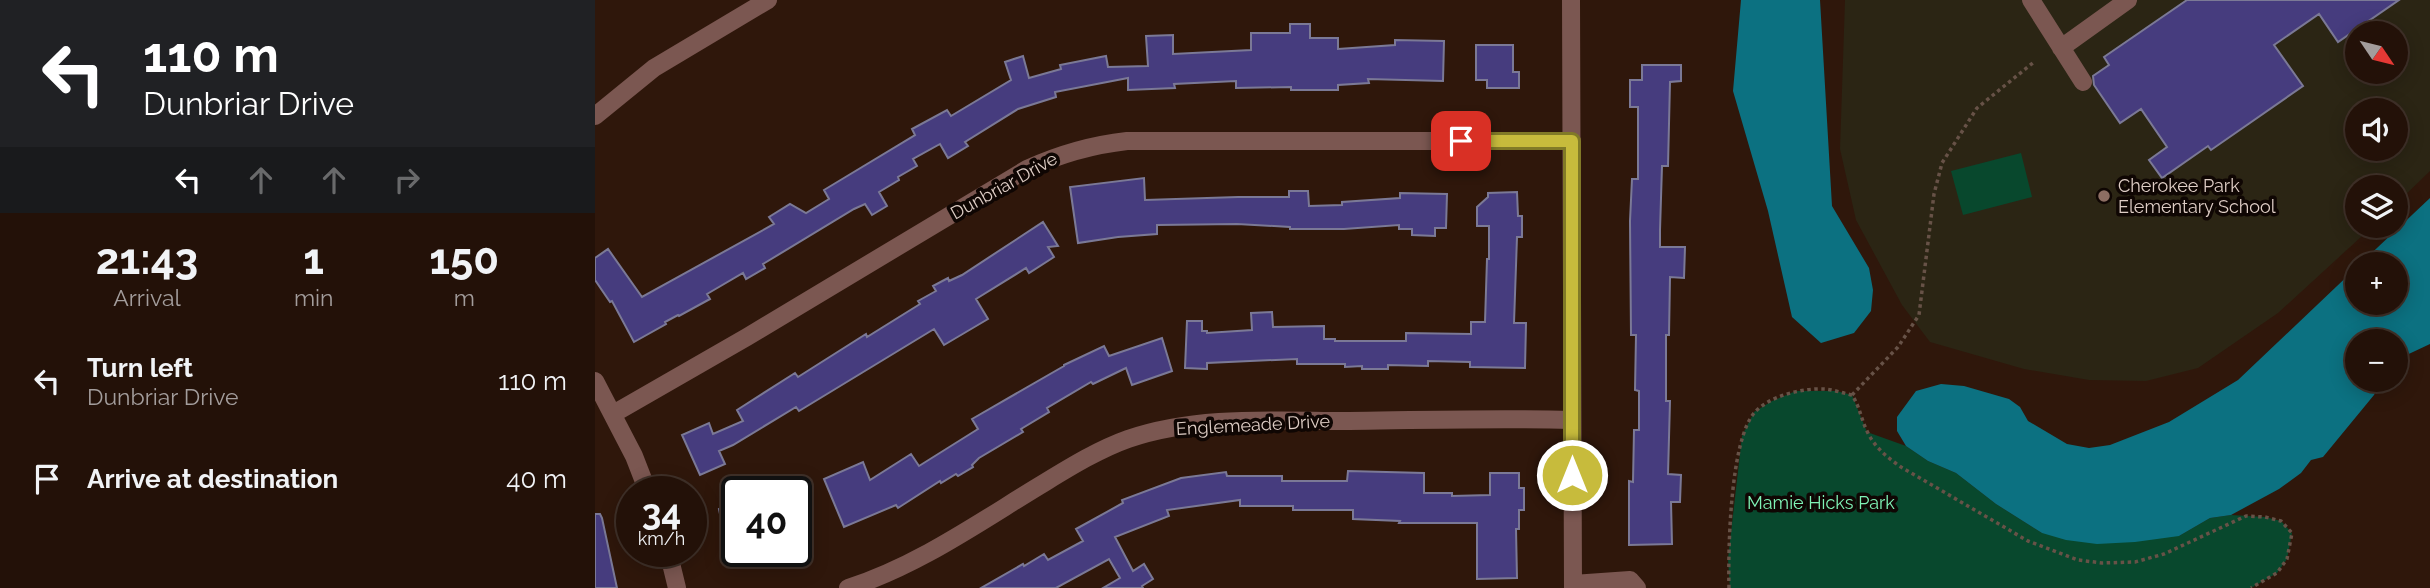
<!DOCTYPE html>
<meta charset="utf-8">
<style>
body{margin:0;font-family:Raleway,sans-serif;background:#2f1f16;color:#f1f3f6;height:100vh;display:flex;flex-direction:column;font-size:26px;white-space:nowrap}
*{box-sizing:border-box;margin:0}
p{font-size:23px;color:#a39d9c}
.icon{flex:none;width:38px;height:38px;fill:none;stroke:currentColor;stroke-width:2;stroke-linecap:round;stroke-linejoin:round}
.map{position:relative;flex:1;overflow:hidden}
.panel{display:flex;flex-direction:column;background:#231108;width:595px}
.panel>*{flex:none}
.guide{background:#202124;color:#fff;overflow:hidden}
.needle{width:46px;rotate:125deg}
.buttons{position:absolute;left:1750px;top:21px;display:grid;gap:14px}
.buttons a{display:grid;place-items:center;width:63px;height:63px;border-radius:50%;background:#231108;box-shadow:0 4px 18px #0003,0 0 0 2px #403129;font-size:35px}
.speed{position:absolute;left:21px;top:476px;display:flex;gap:14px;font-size:35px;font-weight:700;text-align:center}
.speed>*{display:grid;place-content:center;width:91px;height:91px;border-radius:50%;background:#231108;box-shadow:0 4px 18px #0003,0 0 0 2px #403129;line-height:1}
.speed small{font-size:18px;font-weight:400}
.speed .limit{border:4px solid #111;border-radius:10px;background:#fff;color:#111}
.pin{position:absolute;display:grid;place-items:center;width:60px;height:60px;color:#fff;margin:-30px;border-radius:14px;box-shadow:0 4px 10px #0006}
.me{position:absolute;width:77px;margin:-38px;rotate:0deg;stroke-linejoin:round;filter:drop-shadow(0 0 5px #0008)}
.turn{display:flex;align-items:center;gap:24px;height:147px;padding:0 28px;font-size:32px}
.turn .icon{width:91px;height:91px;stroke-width:2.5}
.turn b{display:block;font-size:49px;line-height:60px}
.lanes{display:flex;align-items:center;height:66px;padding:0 28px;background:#0003;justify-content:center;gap:35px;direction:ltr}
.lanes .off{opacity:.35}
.eta{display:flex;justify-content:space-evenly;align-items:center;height:119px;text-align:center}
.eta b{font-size:42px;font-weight:700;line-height:49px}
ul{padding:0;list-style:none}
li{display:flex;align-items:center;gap:21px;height:98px;padding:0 28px}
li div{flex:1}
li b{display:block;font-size:26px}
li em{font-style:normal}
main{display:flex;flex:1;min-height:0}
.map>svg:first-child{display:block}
.education{fill:#2b2514;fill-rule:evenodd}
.green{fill:#08482d}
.water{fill:#0c7181}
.building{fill:#463c7e;stroke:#7b7996;stroke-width:2}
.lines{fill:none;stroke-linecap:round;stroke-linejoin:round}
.path{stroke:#675247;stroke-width:3.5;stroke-dasharray:3.5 3.5;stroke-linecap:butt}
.minor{stroke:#7b5751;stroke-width:18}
.route-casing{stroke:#817a27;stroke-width:18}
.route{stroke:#c7bb3c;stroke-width:12}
.education-dot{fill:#8d6e63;stroke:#0f0603;stroke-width:2.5}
.labels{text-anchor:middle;stroke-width:7;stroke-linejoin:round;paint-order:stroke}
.street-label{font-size:18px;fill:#decdc5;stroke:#0f0603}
.poi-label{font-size:18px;fill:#decdc5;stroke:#0f0603;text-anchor:start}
.park-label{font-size:18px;fill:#7ff3b6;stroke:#0f0603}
</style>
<main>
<section class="panel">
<div class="guide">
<div class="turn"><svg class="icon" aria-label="left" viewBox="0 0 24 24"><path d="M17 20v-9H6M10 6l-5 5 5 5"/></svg><div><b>110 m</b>Dunbriar Drive</div></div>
<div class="lanes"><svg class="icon" aria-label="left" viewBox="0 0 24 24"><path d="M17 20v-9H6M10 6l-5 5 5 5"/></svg><svg class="icon off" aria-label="ahead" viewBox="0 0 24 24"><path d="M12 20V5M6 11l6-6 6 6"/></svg><svg class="icon off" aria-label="ahead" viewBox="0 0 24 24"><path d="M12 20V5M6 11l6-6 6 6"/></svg><svg class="icon off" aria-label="right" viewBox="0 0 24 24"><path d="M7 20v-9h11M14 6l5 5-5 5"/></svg></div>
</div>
<div class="eta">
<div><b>21:43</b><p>Arrival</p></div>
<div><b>1</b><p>min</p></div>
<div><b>150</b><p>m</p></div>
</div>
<ul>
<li><svg class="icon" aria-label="left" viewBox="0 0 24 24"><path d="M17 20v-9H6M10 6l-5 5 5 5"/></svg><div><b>Turn left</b><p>Dunbriar Drive</p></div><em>110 m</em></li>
<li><svg class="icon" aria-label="arrive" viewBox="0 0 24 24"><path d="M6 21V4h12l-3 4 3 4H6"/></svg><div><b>Arrive at destination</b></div><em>40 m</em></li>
</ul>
</section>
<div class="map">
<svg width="1835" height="588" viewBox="0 0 1835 588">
<rect width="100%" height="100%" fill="#2f170b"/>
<path class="education" d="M 1250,0 L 1835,0 L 1835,171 L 1801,204 L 1801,187 L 1762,187 L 1762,226 L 1778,226 L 1683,313 L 1603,368 L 1551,381 L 1494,380 L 1429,369 L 1335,342 L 1307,305 L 1261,220 L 1245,149 ZM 1762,33 L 1801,33 L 1801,72 L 1762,72 ZM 1762,110 L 1801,110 L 1801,149 L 1762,149 Z"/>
<path class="green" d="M 1426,153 L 1437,197 L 1368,215 L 1356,171 Z
M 1201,391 L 1241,391 L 1257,395 L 1272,432 L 1311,446 L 1333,461 L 1361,473 L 1401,504 L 1447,533 L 1584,536 L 1615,518 L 1636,515 L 1670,517 L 1686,521 L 1697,533 L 1692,559 L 1682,573 L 1656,588 L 1135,588 L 1133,559 L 1147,436 L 1159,412 L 1177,401 Z"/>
<path class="water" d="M 1146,0 L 1225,0 L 1237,206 L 1274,268 L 1278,290 L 1276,311 L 1259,333 L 1226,343 L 1197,317 L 1173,211 L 1138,91 Z
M 1835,198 L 1835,344 L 1801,360 L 1801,341 L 1762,341 L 1762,380 L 1787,380 L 1779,395 L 1728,457 L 1716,460 L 1706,473 L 1684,489 L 1636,515 L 1615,518 L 1584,536 L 1540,542 L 1502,544 L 1471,540 L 1447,533 L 1401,504 L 1361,473 L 1333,461 L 1311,446 L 1302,431 L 1302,417 L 1321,391 L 1346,384 L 1369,386 L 1414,399 L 1425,407 L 1433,421 L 1472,444 L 1494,448 L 1515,445 L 1574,422 L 1643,380 L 1762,267 L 1762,303 L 1801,303 L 1801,264 L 1765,264 Z"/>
<path class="building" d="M 1592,0 L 1804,0 L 1743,42 L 1724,14 L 1679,45 L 1708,86 L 1616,150 L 1613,146 L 1567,178 L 1554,160 L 1572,147 L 1546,109 L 1525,123 L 1499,85 L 1498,76 L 1514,65 L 1509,57 Z
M 695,24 L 715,24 L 715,38 L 743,38 L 743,49 L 800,45 L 800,40 L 849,41 L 848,81 L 773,79 L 774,83 L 743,85 L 743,90 L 696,90 L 696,87 L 641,88 L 641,81 L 579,84 L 580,88 L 533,90 L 533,78 L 460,92 L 461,97 L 423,109 L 370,142 L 373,146 L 353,158 L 345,144 L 318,159 L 322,166 L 303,177 L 304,180 L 284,192 L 292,206 L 277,215 L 270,204 L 259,209 L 168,264 L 170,268 L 151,279 L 148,273 L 112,294 L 115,299 L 84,316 L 83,315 L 70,322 L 71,324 L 39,342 L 17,301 L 15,302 L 0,280 L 0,258 L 13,249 L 47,297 L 179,224 L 174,217 L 195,204 L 211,213 L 234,199 L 229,190 L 320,135 L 317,129 L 352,110 L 356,116 L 416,80 L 410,62 L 428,56 L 434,78 L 466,69 L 465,65 L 511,56 L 513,67 L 553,66 L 551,36 L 578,35 L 578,54 L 656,50 L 656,33 L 695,33 Z
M 881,45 L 918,45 L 918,72 L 924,72 L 924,88 L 892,88 L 892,80 L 881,80 Z
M 1047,65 L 1086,65 L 1086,81 L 1075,82 L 1073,166 L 1067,166 L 1065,230 L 1065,247 L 1090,247 L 1089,278 L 1075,277 L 1074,335 L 1071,335 L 1071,401 L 1075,401 L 1073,474 L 1086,475 L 1085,502 L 1076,502 L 1077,544 L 1034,545 L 1034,481 L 1038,482 L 1039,430 L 1044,430 L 1044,391 L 1040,390 L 1041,335 L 1036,335 L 1035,221 L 1037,179 L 1043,179 L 1043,107 L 1035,107 L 1035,80 L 1047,80 Z
M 549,178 L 550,200 L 643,197 L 694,197 L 694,191 L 713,191 L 714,206 L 747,205 L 747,202 L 805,198 L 805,193 L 852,194 L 851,228 L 840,228 L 840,236 L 817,235 L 817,229 L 804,229 L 804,225 L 749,229 L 695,229 L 695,227 L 642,224 L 562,225 L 562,234 L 523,237 L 483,243 L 475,187 Z
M 922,192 L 923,216 L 927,216 L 927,237 L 922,237 L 919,323 L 931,323 L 930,368 L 875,367 L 875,362 L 833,361 L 833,366 L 793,365 L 793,369 L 767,369 L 767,366 L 750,367 L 750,364 L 702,364 L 702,359 L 612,363 L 612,369 L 590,368 L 592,321 L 607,321 L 607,331 L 612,331 L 612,333 L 657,330 L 656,313 L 677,312 L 678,327 L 729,326 L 729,339 L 740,339 L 740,341 L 811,341 L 811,333 L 876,334 L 876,322 L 890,322 L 892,259 L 894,259 L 894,226 L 882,226 L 882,207 L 893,197 L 893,193 Z
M 448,222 L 463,246 L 453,247 L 459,257 L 434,273 L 431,268 L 381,299 L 393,319 L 349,345 L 339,329 L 204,411 L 201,407 L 138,445 L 124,451 L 130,464 L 105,475 L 87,435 L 114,423 L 118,434 L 148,421 L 142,410 L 200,373 L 203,377 L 271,334 L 272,337 L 325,304 L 323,301 L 341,291 L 338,286 L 353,278 L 354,281 L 367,275 Z
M 567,338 L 577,371 L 537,385 L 531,368 L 498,384 L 496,382 L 452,408 L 454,412 L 426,429 L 428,432 L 384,458 L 377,465 L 378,467 L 363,476 L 361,474 L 346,483 L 345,481 L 303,508 L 301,505 L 249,527 L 229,479 L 268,462 L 275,480 L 316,454 L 324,466 L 383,429 L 377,419 L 469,366 L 469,365 L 509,346 L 514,356 Z
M 753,471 L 829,473 L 829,493 L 857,493 L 857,496 L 895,495 L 895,473 L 924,473 L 924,488 L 929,488 L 929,510 L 924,510 L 924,529 L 921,529 L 922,578 L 882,579 L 882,523 L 804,523 L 805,521 L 758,519 L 758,510 L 698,510 L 698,506 L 645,506 L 645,500 L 572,510 L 574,516 L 520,537 L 538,571 L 549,564 L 558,579 L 547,586 L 548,588 L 508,588 L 525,578 L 514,559 L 461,588 L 386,588 L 428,564 L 429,566 L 449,554 L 453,560 L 488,541 L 481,529 L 528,503 L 527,500 L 586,478 L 631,472 L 632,476 L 687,476 L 687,481 L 752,481 Z
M 142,505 L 142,560 L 134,560 L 124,509 Z
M 0,514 L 5,514 L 7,518 L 22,588 L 0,588 Z"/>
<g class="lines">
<path class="path" d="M 1257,395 L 1303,347 L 1324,315 L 1339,194 L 1347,163 L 1382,108 L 1439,62
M 1134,588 C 1133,550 1135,439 1160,412 C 1176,395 1208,388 1230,389 C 1239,390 1248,393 1257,395 C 1265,407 1266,419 1272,431 C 1279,447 1293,458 1306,467 L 1433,541 L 1483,560 L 1507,563 L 1540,562 L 1569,554 L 1651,516 L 1670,517 L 1686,521 L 1697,533 L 1692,559 L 1682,573 L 1656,588"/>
<path class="minor" d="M 976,0 L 978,588
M 1436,0 L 1488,82
M 1466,48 L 1533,0
M 0,116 L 59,68 L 173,0
M 0,381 L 39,456 L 53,492
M 18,414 L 152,337 L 432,169 C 465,154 496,145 532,141 L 977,141
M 73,551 L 82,588
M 978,584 L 1035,580 L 1042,588
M 253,588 C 322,566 383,523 444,486 C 472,469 502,450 533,439 C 603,415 681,421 754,421 C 828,420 902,418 976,420"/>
</g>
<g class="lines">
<defs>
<path id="route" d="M 866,141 L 977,141 L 977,475"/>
</defs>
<use href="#route" class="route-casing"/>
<use href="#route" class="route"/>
</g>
<circle class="education-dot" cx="1509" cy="196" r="7"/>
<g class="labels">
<g class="street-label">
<text transform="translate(409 186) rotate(-29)" y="6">Dunbriar Drive</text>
<text transform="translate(658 425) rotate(-3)" y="6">Englemeade Drive</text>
</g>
<g class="poi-label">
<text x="1523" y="192">Cherokee Park<tspan x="1523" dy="21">Elementary School</tspan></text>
</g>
<g class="park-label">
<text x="1226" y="509">Mamie Hicks Park</text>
</g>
</g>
</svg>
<div class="buttons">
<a><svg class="needle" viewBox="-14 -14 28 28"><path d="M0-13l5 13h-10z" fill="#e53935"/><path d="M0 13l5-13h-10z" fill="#a39d9c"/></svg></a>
<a><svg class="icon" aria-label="sound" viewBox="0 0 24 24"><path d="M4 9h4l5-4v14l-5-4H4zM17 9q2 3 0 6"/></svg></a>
<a><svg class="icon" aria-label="layers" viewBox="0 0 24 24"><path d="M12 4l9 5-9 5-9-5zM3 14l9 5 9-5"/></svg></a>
<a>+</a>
<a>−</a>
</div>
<div class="speed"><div>34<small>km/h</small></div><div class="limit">40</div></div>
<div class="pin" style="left:866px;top:141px;background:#d93025"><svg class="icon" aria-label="arrive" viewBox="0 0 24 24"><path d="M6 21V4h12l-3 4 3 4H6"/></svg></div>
<svg class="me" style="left:977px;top:475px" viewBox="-20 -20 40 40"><circle r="17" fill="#c7bb3c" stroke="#fff" stroke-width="3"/><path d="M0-11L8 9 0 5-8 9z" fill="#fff"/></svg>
</div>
</main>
